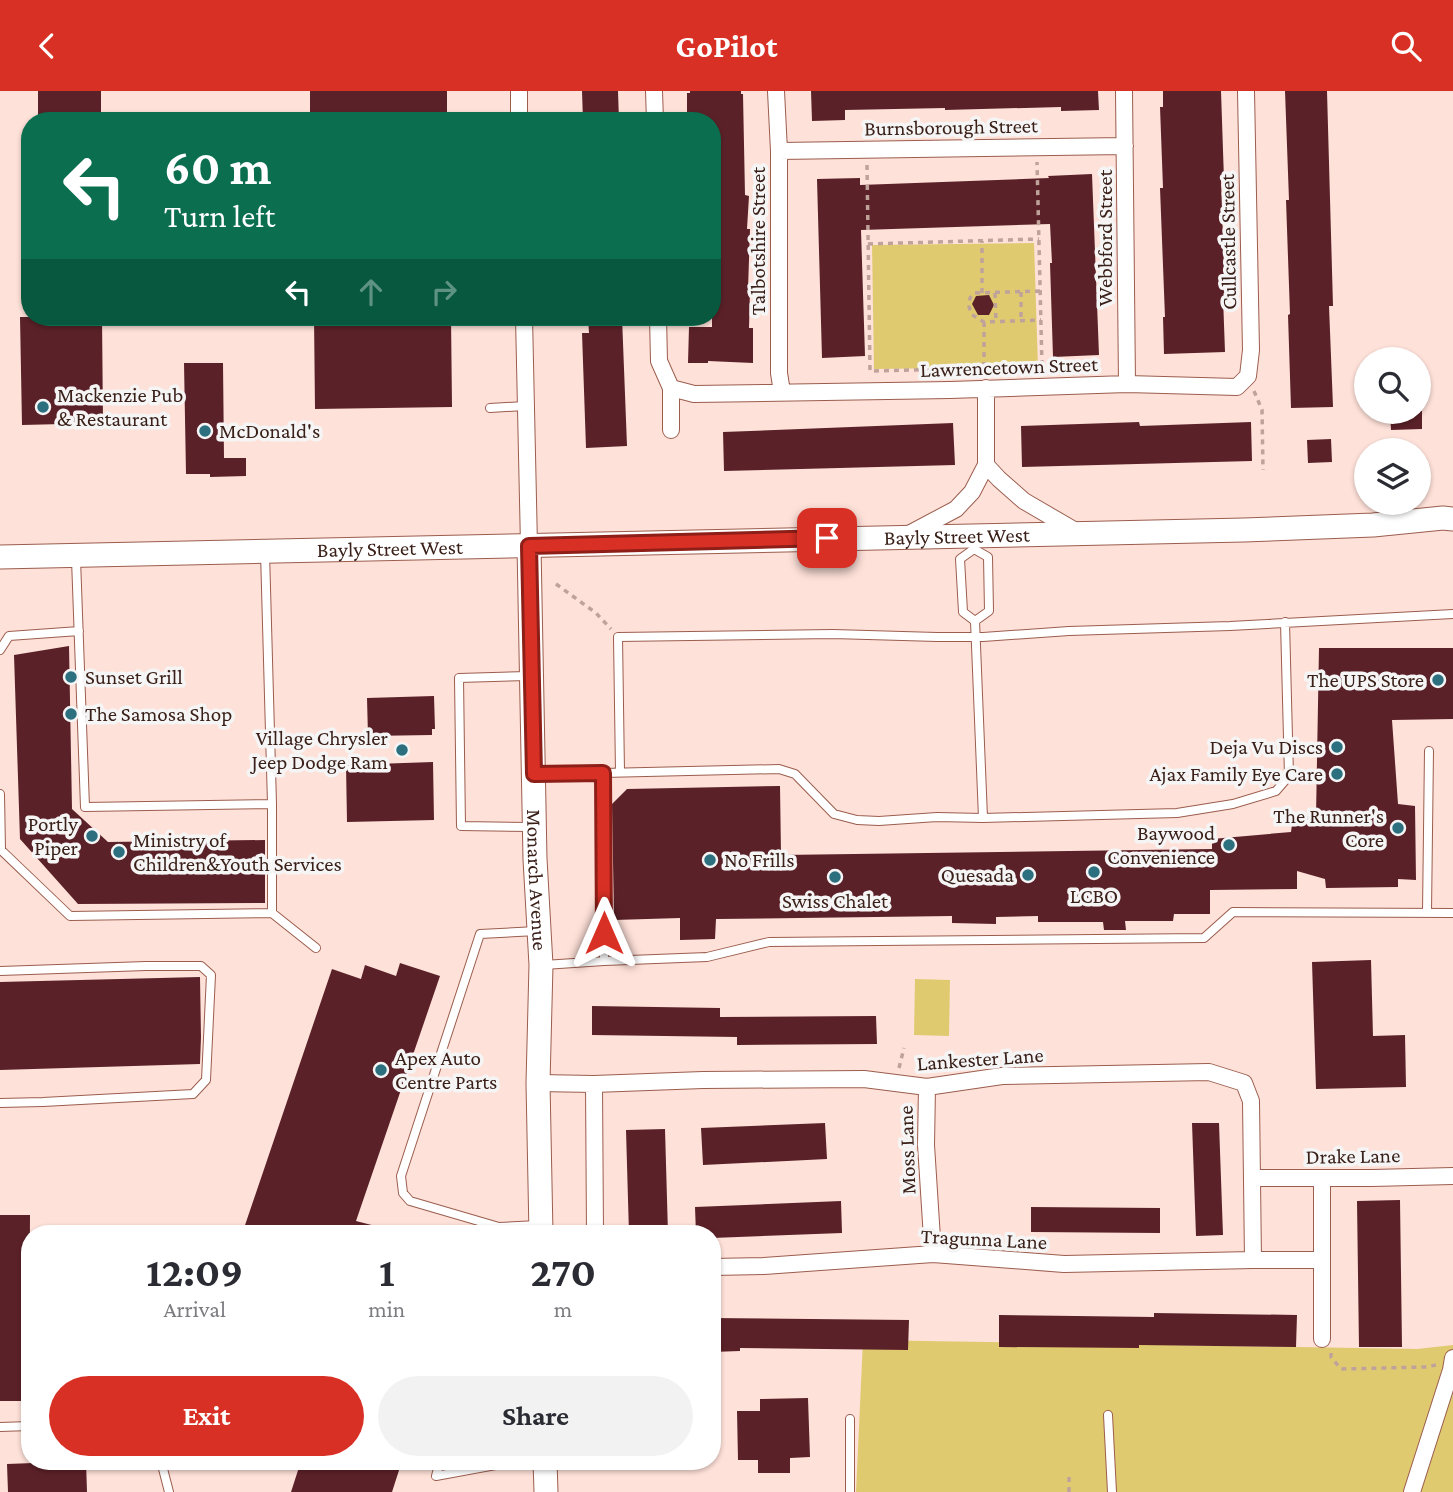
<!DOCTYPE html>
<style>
body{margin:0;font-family:"Crimson Pro",serif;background:#f2f2f3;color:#2b2b33;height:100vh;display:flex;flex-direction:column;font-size:26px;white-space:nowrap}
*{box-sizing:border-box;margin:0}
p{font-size:23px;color:#7c7c81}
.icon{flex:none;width:38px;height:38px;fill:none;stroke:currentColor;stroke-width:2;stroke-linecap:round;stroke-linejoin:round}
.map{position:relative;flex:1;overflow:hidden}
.sheet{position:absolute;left:21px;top:1134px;width:700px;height:245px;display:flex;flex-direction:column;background:#fff;border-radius:28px;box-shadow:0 2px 5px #0004}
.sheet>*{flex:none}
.hud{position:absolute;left:21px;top:21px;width:700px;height:214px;border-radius:28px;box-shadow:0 2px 5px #0004;background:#0b6e4f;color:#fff;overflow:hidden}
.tools{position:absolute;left:1354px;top:256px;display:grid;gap:14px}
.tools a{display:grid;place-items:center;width:77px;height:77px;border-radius:50%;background:#fff;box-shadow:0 2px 5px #0004;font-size:35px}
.pin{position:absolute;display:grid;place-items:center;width:60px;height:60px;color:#fff;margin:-30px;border-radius:14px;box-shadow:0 4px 10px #0006}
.me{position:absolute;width:77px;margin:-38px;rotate:0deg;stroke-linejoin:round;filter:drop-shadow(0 0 5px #0008)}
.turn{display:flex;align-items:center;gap:24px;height:147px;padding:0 28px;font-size:32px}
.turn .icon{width:91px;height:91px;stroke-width:2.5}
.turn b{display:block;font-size:49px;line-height:60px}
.lanes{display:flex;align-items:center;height:66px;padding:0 28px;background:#0003;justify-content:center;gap:35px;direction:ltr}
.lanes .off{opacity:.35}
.eta{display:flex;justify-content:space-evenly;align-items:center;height:119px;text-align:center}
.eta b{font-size:42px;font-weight:700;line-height:49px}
.action{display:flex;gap:14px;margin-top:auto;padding:14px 28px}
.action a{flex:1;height:80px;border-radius:42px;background:#d93025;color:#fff;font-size:28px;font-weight:700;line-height:80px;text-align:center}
.action a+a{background:#f2f2f3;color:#2b2b33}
header{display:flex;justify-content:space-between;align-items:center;height:91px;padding:0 28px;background:#d93025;color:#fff;font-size:32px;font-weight:700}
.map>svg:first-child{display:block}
.green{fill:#e0ca70}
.building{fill:#5b2128}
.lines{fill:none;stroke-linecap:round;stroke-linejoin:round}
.lane-casing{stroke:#9b5d4d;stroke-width:10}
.street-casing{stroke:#9b5d4d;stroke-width:18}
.secondary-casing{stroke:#9b5d4d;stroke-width:25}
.path{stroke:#bfa39b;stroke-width:3.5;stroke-dasharray:5 5;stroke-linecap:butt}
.lane{stroke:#fff;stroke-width:8}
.street{stroke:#fff;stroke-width:16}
.secondary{stroke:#fff;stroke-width:23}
.route-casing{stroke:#8d1f18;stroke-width:18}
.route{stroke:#d93025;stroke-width:12}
.poi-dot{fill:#2c7080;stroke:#f5f5f5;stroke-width:2.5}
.labels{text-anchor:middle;stroke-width:7;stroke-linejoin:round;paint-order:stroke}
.street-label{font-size:21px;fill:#3a2019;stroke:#f5f5f5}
.poi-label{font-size:21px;fill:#3a2019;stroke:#f5f5f5;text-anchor:end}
</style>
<header><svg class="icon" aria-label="back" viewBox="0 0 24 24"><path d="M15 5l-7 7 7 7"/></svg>GoPilot<svg class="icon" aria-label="search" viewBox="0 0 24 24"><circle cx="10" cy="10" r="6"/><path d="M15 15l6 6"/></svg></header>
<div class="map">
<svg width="1453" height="1401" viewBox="0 0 1453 1401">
<rect width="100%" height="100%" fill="#fee1d9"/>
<path class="green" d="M 1034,152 L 1038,276 L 874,278 L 872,154 Z
M 915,888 L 950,889 L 949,945 L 914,944 Z
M 863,1249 L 1417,1258 L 1453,1254 L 1453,1401 L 856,1401 Z"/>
<path class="building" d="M 38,0 L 101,0 L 101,30 L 38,30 Z
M 310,0 L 447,0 L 447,30 L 310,30 Z
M 582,0 L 618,0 L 619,30 L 583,30 Z
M 690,0 L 741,0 L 741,3 L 743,3 L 745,104 L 749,105 L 747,138 L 750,138 L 748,199 L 750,199 L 749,237 L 753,237 L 753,272 L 708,270 L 708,272 L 688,272 L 689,236 L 712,236 L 712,30 L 687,30 L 687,2 L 690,2 Z
M 811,0 L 1098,0 L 1099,19 L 1061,20 L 1061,16 L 945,19 L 945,17 L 845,19 L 845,29 L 812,30 Z
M 1163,0 L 1221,0 L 1224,89 L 1221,89 L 1225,206 L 1223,206 L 1225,261 L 1164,263 L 1163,226 L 1165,226 L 1160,97 L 1163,97 L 1160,16 L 1163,16 Z
M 1285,0 L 1327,0 L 1333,215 L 1329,215 L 1333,316 L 1291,317 L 1288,224 L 1290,223 L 1286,109 L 1289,109 Z
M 1092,83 L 1099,264 L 1053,266 L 1050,172 L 1052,172 L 1050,133 L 861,139 L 865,265 L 822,267 L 817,88 L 860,87 L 860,94 L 1049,87 L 1048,85 Z
M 989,204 L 994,214 L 989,224 L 978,224 L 972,213 L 976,205 Z
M 20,226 L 102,226 L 103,332 L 22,334 Z
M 314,226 L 451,226 L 452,316 L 315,318 Z
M 588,226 L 622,226 L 627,355 L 586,357 L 582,242 L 589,242 Z
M 184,272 L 223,272 L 224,367 L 246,367 L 246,385 L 210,386 L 210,383 L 186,383 Z
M 1390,320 L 1422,320 L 1422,338 L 1391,339 Z
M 1139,331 L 1140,335 L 1251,331 L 1252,370 L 1022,376 L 1021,335 Z
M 953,332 L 955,374 L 724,380 L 723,341 Z
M 1331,348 L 1332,371 L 1308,372 L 1307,349 Z
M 69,555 L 72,718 L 108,751 L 265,749 L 265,812 L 78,813 L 20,748 L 14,564 Z
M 1319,557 L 1453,557 L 1453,628 L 1392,629 L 1398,713 L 1415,715 L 1416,789 L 1398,788 L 1398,796 L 1326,797 L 1325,788 L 1297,780 L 1297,798 L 1210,799 L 1210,823 L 1174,823 L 1173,830 L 1125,830 L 1126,839 L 1104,839 L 1103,831 L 1038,831 L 1038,825 L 996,826 L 996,833 L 952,832 L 952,825 L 716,828 L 715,848 L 680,849 L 680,827 L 614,829 L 612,713 L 627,698 L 780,695 L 781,764 L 1212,758 L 1212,748 L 1291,741 L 1293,726 L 1316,725 Z
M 434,605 L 435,638 L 432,638 L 432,644 L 368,645 L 367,607 Z
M 433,671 L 434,729 L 347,731 L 346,674 Z
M 1371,869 L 1373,945 L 1405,944 L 1406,996 L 1316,998 L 1312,871 Z
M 400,872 L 440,885 L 356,1130 L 387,1138 L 386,1143 L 242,1143 L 332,878 L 361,888 L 365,874 L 396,885 Z
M 200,886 L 201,946 L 200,973 L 0,979 L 0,891 Z
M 592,915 L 720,917 L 720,926 L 876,925 L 877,953 L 737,954 L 737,946 L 592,944 Z
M 825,1032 L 827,1068 L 703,1074 L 701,1037 Z
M 1192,1032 L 1219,1032 L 1223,1144 L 1196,1145 Z
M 665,1038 L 668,1143 L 629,1143 L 626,1039 Z
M 1400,1109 L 1402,1256 L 1359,1256 L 1357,1110 Z
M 841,1110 L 842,1142 L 712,1147 L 712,1143 L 696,1143 L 695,1116 Z
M 1031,1116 L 1160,1117 L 1160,1142 L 1031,1141 Z
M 0,1124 L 30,1124 L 29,1310 L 0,1310 Z
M 1154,1222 L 1297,1224 L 1296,1256 L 1139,1254 L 1139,1257 L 999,1256 L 999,1224 L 1154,1226 Z
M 712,1227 L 909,1229 L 908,1259 L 740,1257 L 740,1260 L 712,1261 Z
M 808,1307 L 810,1366 L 790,1367 L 790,1382 L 758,1382 L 758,1369 L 738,1369 L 737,1320 L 760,1320 L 760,1308 Z
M 86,1370 L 87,1401 L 8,1401 L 7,1373 Z
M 301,1370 L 402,1370 L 392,1401 L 291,1401 Z"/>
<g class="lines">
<defs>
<path id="lane" d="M 490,317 L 525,315
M 974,458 L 960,468 L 963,521 L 975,530 L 983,727
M 974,458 L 988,466 L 989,520 L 975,530
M 76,468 L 85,716 L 272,713 L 265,461
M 0,559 L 9,545 L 79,540
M 528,585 L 459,587 L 461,735 L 532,736
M 620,681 L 618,546 L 833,543 L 937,546 L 983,546 L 1069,540 L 1230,535 L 1453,523
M 536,683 L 603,682
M 0,703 L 1,759 L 70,825 L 272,822 L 272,713
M 1427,821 L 1429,660
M 272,822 L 316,857
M 537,840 L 480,843 L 401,1085 L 403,1102 L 410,1110 L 499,1136 L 538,1134
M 604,870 L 707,866 L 769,851 L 1204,847 L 1233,821 L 1453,822
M 544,874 L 604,870 L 603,682 L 779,678 L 795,683 L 834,723 L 857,729 L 879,730 L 937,726 L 983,727 L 1177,722 L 1233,713 L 1276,700 L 1289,685 L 1285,531
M 0,880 L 146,875 L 201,875 L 211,884 L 206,989 L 193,1003 L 43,1011 L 0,1012
M 1108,1324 L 1112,1401
M 850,1328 L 850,1401
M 0,1336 L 30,1335
M 161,1370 L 169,1401
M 440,1370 L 436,1385 L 518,1370"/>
<path id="street" d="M 519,0 L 519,30
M 654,0 L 655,30
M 776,0 L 779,60 L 779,282 L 782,301
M 1124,0 L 1127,293
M 779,60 L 1125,55
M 524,226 L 529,455
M 658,226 L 659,270 L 671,297 L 694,303 L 950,299 L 1127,293 L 1237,296 L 1248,285 L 1251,259 L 1246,0
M 671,297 L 671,339
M 986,374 L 999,388 L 1024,410 L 1079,442
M 907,444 L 956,418 L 972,401 L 986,374 L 986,297
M 538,992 L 594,993 L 703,989 L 864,988 L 927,996 L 1002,985 L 1209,981 L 1244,992 L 1251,1010 L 1253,1169
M 594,993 L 595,1143
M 927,996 L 926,1054 L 933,1163
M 1253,1087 L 1372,1087 L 1453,1085
M 712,1176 L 764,1175 L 933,1163 L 1064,1173 L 1253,1169 L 1322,1169 L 1322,1087
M 1322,1248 L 1322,1169
M 1412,1401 L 1451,1279 L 1453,1267"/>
<g id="secondary">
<path id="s1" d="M 529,455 L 535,768 L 541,874 L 538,992 L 541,1143"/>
<path id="s2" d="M 0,466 L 1244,439 L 1373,434 L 1443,427 L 1453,428"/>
<path d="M 545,1370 L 546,1401"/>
</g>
</defs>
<use href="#lane" class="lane-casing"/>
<use href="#street" class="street-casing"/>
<use href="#secondary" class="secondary-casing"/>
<path class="path" d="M 867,74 L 870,280 L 1042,276 L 1037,71
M 868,153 L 1039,148
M 1040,200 L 974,202 L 970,207 L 969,215 L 971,223 L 984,231 L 1041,229
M 1021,201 L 1021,229
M 982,202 L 982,150
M 995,202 L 996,231
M 984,231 L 984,277
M 1254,300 L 1262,319 L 1263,379
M 556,493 L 596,522 L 611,538
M 899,977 L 904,957
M 1331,1262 L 1331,1266 L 1341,1278 L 1425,1276 L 1436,1274
M 1069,1401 L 1069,1381"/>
<use href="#lane" class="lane"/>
<use href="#street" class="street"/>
<use href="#secondary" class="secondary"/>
</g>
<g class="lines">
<defs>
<path id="route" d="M 604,842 L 603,682 L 534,683 L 529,455 L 827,447"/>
</defs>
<use href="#route" class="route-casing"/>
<use href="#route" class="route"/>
</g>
<g class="poi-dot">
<circle cx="43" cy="316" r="7"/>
<circle cx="205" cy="340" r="7"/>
<circle cx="71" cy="586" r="7"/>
<circle cx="1438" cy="589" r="7"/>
<circle cx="71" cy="623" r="7"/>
<circle cx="1337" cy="656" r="7"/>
<circle cx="402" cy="659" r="7"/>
<circle cx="1337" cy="683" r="7"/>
<circle cx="1398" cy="737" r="7"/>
<circle cx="92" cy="745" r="7"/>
<circle cx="1229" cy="754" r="7"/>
<circle cx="119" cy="761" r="7"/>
<circle cx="710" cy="769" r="7"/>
<circle cx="1094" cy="781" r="7"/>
<circle cx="1028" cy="784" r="7"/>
<circle cx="835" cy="786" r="7"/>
<circle cx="381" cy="979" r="7"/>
</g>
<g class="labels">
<g class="street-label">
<text transform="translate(951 36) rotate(-1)" y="7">Burnsborough Street</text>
<text transform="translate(1105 147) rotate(-90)" y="7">Webbford Street</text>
<text transform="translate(758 150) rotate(-90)" y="7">Talbotshire Street</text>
<text transform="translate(1228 151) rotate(-91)" y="7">Cullcastle Street</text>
<text transform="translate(1009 276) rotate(-2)" y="7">Lawrencetown Street</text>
<text dy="7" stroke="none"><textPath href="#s2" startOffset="957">Bayly Street West</textPath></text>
<text dy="7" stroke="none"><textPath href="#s2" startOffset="390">Bayly Street West</textPath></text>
<text dy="7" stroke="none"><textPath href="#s1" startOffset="334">Monarch Avenue</textPath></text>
<text transform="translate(980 968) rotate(-4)" y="7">Lankester Lane</text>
<text transform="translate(907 1059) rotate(-92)" y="7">Moss Lane</text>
<text transform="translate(1353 1065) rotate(-1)" y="7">Drake Lane</text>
<text transform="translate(984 1148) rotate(3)" y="7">Tragunna Lane</text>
</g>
<g class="poi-label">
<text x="57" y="311" text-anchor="start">Mackenzie Pub<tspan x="57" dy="24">&amp; Restaurant</tspan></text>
<text x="219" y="347" text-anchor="start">McDonald's</text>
<text x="85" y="593" text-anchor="start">Sunset Grill</text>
<text x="1424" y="596">The UPS Store</text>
<text x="85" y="630" text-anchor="start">The Samosa Shop</text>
<text x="388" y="654">Village Chrysler<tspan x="388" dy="24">Jeep Dodge Ram</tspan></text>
<text x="1323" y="663">Deja Vu Discs</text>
<text x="1323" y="690">Ajax Family Eye Care</text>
<text x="1384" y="732">The Runner's<tspan x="1384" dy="24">Core</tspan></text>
<text x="78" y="740">Portly<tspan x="78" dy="24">Piper</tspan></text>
<text x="1215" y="749">Baywood<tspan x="1215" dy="24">Convenience</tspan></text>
<text x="133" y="756" text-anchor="start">Ministry of<tspan x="133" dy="24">Children&amp;Youth Services</tspan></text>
<text x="724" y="776" text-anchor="start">No Frills</text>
<text x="1014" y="791">Quesada</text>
<text x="1094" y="812" text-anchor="middle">LCBO</text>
<text x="835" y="817" text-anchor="middle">Swiss Chalet</text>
<text x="395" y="974" text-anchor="start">Apex Auto<tspan x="395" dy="24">Centre Parts</tspan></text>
</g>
</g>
</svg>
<div class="tools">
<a><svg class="icon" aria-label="search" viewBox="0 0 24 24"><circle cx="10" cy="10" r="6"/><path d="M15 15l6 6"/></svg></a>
<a><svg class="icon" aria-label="layers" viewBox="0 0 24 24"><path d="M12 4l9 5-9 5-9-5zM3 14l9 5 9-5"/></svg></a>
</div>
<div class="pin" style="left:827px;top:447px;background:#d93025"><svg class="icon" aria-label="arrive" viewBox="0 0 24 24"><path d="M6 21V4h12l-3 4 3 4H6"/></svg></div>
<svg class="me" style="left:604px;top:842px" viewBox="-20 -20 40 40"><path d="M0-17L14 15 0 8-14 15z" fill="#d93025" stroke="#fff" stroke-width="4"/></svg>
<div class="hud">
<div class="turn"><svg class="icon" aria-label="left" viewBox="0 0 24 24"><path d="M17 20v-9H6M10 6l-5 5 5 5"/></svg><div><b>60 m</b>Turn left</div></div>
<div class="lanes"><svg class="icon" aria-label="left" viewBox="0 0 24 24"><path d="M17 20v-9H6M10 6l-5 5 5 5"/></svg><svg class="icon off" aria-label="ahead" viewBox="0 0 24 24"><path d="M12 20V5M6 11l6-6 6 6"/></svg><svg class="icon off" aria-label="right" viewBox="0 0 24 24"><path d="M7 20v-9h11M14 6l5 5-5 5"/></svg></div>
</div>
<section class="sheet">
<div class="eta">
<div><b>12:09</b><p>Arrival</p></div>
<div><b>1</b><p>min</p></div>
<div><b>270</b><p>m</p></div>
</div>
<div class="action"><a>Exit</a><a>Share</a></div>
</section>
</div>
